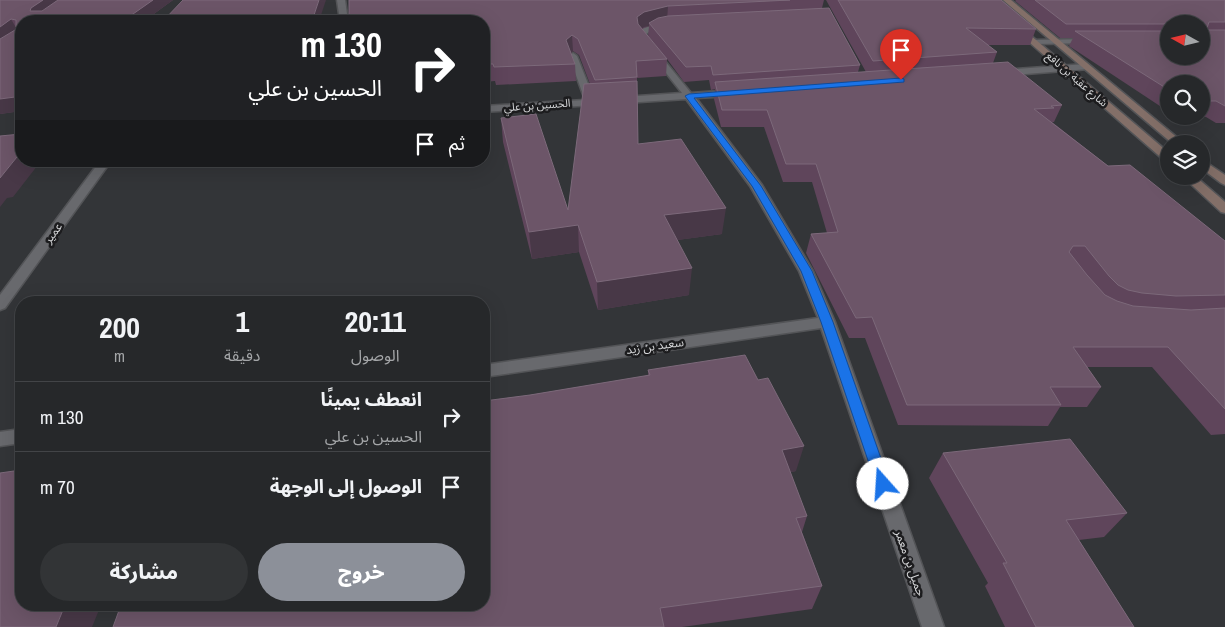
<!DOCTYPE html>
<html lang="ar">
<meta charset="utf-8">
<style>
body{margin:0;font-family:"Archivo Narrow","Noto Sans Arabic",sans-serif;background:#323436;color:#f1f3f6;direction:rtl;height:100vh;display:flex;flex-direction:column;font-size:19px;white-space:nowrap}
*{box-sizing:border-box;margin:0}
p{font-size:16px;color:#a4a6a8}
.icon{flex:none;width:28px;height:28px;fill:none;stroke:currentColor;stroke-width:2;stroke-linecap:round;stroke-linejoin:round}
.map{position:relative;flex:1;overflow:hidden;direction:ltr}
.side{position:absolute;left:15px;top:296px;width:475px;height:315px;display:flex;flex-direction:column;background:#26282a;border-radius:20px;box-shadow:0 5px 20px #0002,0 0 0 1px #424447;direction:rtl}
.side>*{flex:none}
.banner{position:absolute;left:15px;top:15px;width:475px;height:152px;border-radius:20px;box-shadow:0 5px 20px #0002,0 0 0 1px #424447;direction:rtl;background:#202124;color:#fff;overflow:hidden}
.needle{width:32px;rotate:278deg}
.fabs{position:absolute;left:1160px;top:15px;display:grid;gap:10px}
.fabs a{display:grid;place-items:center;width:50px;height:50px;border-radius:50%;background:#26282a;box-shadow:0 5px 20px #0002,0 0 0 1px #424447;font-size:25px}
.pin{position:absolute;display:grid;place-items:center;width:42px;height:42px;color:#fff;margin:-51px -21px;border-radius:50% 50% 50% 0;rotate:-45deg;box-shadow:0 0 5px #0007}
.pin .icon{rotate:45deg}
.me{position:absolute;width:55px;margin:-28px;rotate:341deg;stroke-linejoin:round;filter:drop-shadow(0 0 4px #0008)}
.turn{display:flex;align-items:center;gap:18px;height:105px;padding:0 25px;font-size:22px}
.turn .icon{width:65px;height:65px;stroke-width:2.5}
.turn b{display:block;font-size:35px;line-height:42px}
.then{display:flex;align-items:center;height:48px;padding:0 25px;background:#0003;gap:10px;font-size:19px}
.eta{display:flex;justify-content:space-evenly;align-items:center;height:85px;text-align:center}
.eta b{font-size:30px;font-weight:800;line-height:35px}
.primary-button{display:flex;gap:10px;margin-top:auto;padding:10px 25px}
.primary-button a{flex:1;height:58px;border-radius:30px;background:#8c9099;color:#fff;font-size:20px;font-weight:800;line-height:58px;text-align:center}
.primary-button a+a{background:#323436;color:#f1f3f6}
ul{padding:0;list-style:none}
li{display:flex;align-items:center;gap:15px;height:70px;padding:0 25px;border-top:1px solid #424447}
li div{flex:1}
li b{display:block;font-size:19px}
li em{font-style:normal}
.map>svg:first-child{display:block}
.lines{fill:none;stroke-linecap:round;stroke-linejoin:round}
.street-casing{stroke:#535457;stroke-width:3}
.secondary-casing{stroke:#535457;stroke-width:3}
.street{fill:#68696d;fill-rule:evenodd}
.secondary{fill:#836f68;fill-rule:evenodd}
.wall{fill:#5f455b;fill-rule:evenodd}
.shaded-wall{fill:#483847}
.building{fill:#6c5568;stroke:#7c697a}
.route{fill:#1a73e8;stroke:#114b97}
.labels{text-anchor:middle;stroke-width:5;stroke-linejoin:round;paint-order:stroke}
.far-street-label{font-size:11px;fill:#d6d7d9;stroke:#1c1c1e}
.street-label{font-size:12px;fill:#d6d7d9;stroke:#1c1c1e}
</style>
<div class="map">
<svg width="1225" height="627" viewBox="0 0 1225 627">
<rect width="100%" height="100%" fill="#333538"/>
<g class="lines">
<defs>
<path id="street" d="M 337,0 L 345,0 L 348,21 L 340,21 Z
M 667,23 L 670,23 L 670,27 L 649,32 L 646,34 L 647,39 L 691,93 L 733,90 L 738,93 L 733,96 L 696,98 L 762,185 L 813,271 L 835,322 L 944,627 L 922,627 L 821,328 L 484,377 L 484,365 L 818,318 L 799,271 L 750,186 L 686,99 L 484,112 L 484,106 L 585,100 L 569,56 L 573,53 L 577,56 L 594,99 L 682,93 L 639,39 L 638,34 L 643,28 Z
M 1090,39 L 1094,41 L 1093,43 L 1034,44 L 1030,42 L 1034,40 Z
M 1086,64 L 1089,65 L 1089,69 L 1000,76 L 995,73 L 1000,70 Z
M 100,161 L 111,161 L 5,308 L 0,310 L 0,295 Z
M 21,429 L 21,443 L 0,446 L 0,432 Z"/>
<path id="secondary" d="M 981,0 L 989,0 L 1169,153 L 1169,162 L 1165,161 Z
M 1003,0 L 1011,0 L 1185,144 L 1173,144 Z
M 1201,159 L 1225,175 L 1225,185 L 1221,183 L 1201,168 Z
M 1182,176 L 1195,176 L 1225,202 L 1225,213 L 1221,212 Z"/>
</defs>
<use href="#street" class="street-casing"/>
<use href="#secondary" class="secondary-casing"/>
<use href="#street" class="street"/>
<use href="#secondary" class="secondary"/>
</g>
<path class="wall" d="M 0,0 L 173,0 L 21,111 L 0,114 Z
M 349,0 L 824,0 L 822,8 L 860,65 L 858,72 L 866,72 L 826,0 L 1001,0 L 1036,29 L 1030,45 L 987,45 L 997,52 L 993,63 L 1062,105 L 1054,122 L 1052,122 L 1108,166 L 1225,241 L 1225,434 L 1211,435 L 1152,367 L 1087,367 L 1101,387 L 1087,407 L 1060,407 L 1048,426 L 898,425 L 865,338 L 849,338 L 806,253 L 811,234 L 827,233 L 812,182 L 783,182 L 764,127 L 721,127 L 714,99 L 715,89 L 711,90 L 709,80 L 684,82 L 667,59 L 666,76 L 637,78 L 638,144 L 722,234 L 677,240 L 689,295 L 598,310 L 579,252 L 532,259 L 503,142 L 501,118 L 568,210 L 590,84 L 579,55 L 573,51 L 571,53 L 575,64 L 576,81 L 496,85 L 495,81 L 484,82 L 484,21 ZM 649,26 L 648,36 L 665,57 L 642,29 Z
M 1016,0 L 1225,0 L 1225,123 L 1216,123 L 1206,117 L 1199,116 L 1201,116 L 1201,84 L 1169,84 L 1169,112 L 1069,46 L 1073,38 L 1060,38 L 1015,1 ZM 1169,24 L 1201,24 L 1169,56 Z
M 648,370 L 796,471 L 790,472 L 807,516 L 802,532 L 822,586 L 812,609 L 682,627 L 113,627 L 530,395 L 648,376 Z
M 943,453 L 1127,513 L 1104,537 L 1079,540 L 1134,627 L 1005,627 L 985,586 L 988,583 L 929,478 Z"/>
<path class="shaded-wall" d="M 43,0 L 65,0 L 37,19 L 30,11 L 31,8 Z
M 153,0 L 173,0 L 144,21 L 123,21 Z
M 319,0 L 326,0 L 319,21 L 312,21 Z
M 668,6 L 667,21 L 649,23 L 649,26 L 644,27 L 637,33 L 637,17 L 644,12 Z
M 11,19 L 18,31 L 0,42 L 0,27 Z
M 572,35 L 573,51 L 567,57 L 566,40 Z
M 21,93 L 21,111 L 0,114 L 0,99 Z
M 21,152 L 21,161 L 41,161 L 13,197 L 7,198 L 0,207 L 0,178 Z
M 726,208 L 722,234 L 663,242 L 664,215 Z
M 578,225 L 579,252 L 532,259 L 529,232 Z
M 692,268 L 689,295 L 598,310 L 597,282 Z
M 804,446 L 796,471 L 775,475 L 782,450 Z
M 65,605 L 101,605 L 92,627 L 56,627 Z"/>
<path class="building" d="M 0,0 L 43,0 L 31,8 L 30,11 L 42,11 L 58,0 L 153,0 L 123,21 L 21,21 L 21,93 L 15,97 L 0,99 L 0,39 L 20,27 L 16,27 L 16,20 L 11,19 L 0,27 Z
M 183,0 L 319,0 L 312,21 L 163,21 Z
M 349,0 L 790,0 L 668,6 L 644,12 L 637,17 L 638,24 L 667,59 L 636,61 L 637,77 L 595,80 L 578,39 L 572,35 L 566,40 L 575,64 L 494,67 L 493,64 L 484,64 L 484,21 L 349,21 Z
M 838,0 L 1001,0 L 1036,29 L 966,28 L 997,52 L 873,61 Z
M 1035,0 L 1225,0 L 1225,22 L 1209,22 L 1207,28 L 1209,30 L 1225,30 L 1225,106 L 1216,101 L 1210,101 L 1205,97 L 1201,97 L 1201,84 L 1169,84 L 1169,90 L 1075,31 L 1169,31 L 1169,56 L 1201,56 L 1201,24 L 1066,24 Z
M 829,8 L 860,65 L 713,75 L 711,66 L 686,67 L 649,23 L 658,18 L 668,16 Z
M 1008,62 L 1062,105 L 1051,106 L 1054,108 L 1034,109 L 1108,166 L 1130,165 L 1225,241 L 1225,295 L 1176,296 L 1142,293 L 1128,290 L 1118,285 L 1109,276 L 1085,246 L 1073,246 L 1069,252 L 1087,275 L 1105,295 L 1117,301 L 1133,306 L 1191,310 L 1225,308 L 1225,409 L 1168,347 L 1073,347 L 1101,387 L 1050,387 L 1061,405 L 907,405 L 872,317 L 856,318 L 811,234 L 838,232 L 816,164 L 786,164 L 767,110 L 722,110 L 715,82 Z
M 637,81 L 638,144 L 681,139 L 726,208 L 664,215 L 692,268 L 597,282 L 578,225 L 529,232 L 501,118 L 536,114 L 568,210 L 584,84 Z
M 21,134 L 21,152 L 0,178 L 0,136 Z
M 745,355 L 758,380 L 768,378 L 804,446 L 782,450 L 807,516 L 796,518 L 822,586 L 660,608 L 664,627 L 113,627 L 121,605 L 484,605 L 484,401 L 530,395 L 650,375 L 648,370 Z
M 1070,439 L 1127,513 L 1066,520 L 1134,627 L 1036,627 L 1003,563 L 1007,563 L 943,453 Z
M 21,470 L 21,605 L 65,605 L 56,627 L 0,627 L 0,473 Z"/>
<path class="route" d="M 901,78 L 904,79 L 904,82 L 694,98 L 761,186 L 812,271 L 833,322 L 890,484 L 888,488 L 883,490 L 878,488 L 876,484 L 821,322 L 801,271 L 752,186 L 685,96 L 689,94 Z"/>
<g class="labels">
<g class="far-street-label">
<text transform="translate(1077 79) rotate(41)" y="4">شارع عقبة بن نافع</text>
<text transform="translate(537 105) rotate(-4)" y="4">الحسين بن علي</text>
</g>
<g class="street-label">
<text transform="translate(53 233) rotate(-54)" y="4">عمير</text>
<text transform="translate(655 346) rotate(-8)" y="4">سعيد بن زيد</text>
<text transform="translate(910 563) rotate(71)" y="4">جميل بن معمر</text>
</g>
</g>
</svg>
<div class="fabs">
<a><svg class="needle" viewBox="-14 -14 28 28"><path d="M0-13l5 13h-10z" fill="#e53935"/><path d="M0 13l5-13h-10z" fill="#a4a6a8"/></svg></a>
<a><svg class="icon" aria-label="search" viewBox="0 0 24 24"><circle cx="10" cy="10" r="6"/><path d="M15 15l6 6"/></svg></a>
<a><svg class="icon" aria-label="layers" viewBox="0 0 24 24"><path d="M12 4l9 5-9 5-9-5zM3 14l9 5 9-5"/></svg></a>
</div>
<div class="pin" style="left:901px;top:80px;background:#d93025"><svg class="icon" aria-label="arrive" viewBox="0 0 24 24"><path d="M6 21V4h12l-3 4 3 4H6"/></svg></div>
<svg class="me" style="left:883px;top:484px" viewBox="-20 -20 40 40"><circle r="19" fill="#fff"/><path d="M0-13L10 11 0 6-10 11z" fill="#1a73e8"/></svg>
<div class="banner">
<div class="turn"><svg class="icon" aria-label="right" viewBox="0 0 24 24"><path d="M7 20v-9h11M14 6l5 5-5 5"/></svg><div><b>130 m</b>الحسين بن علي</div></div>
<div class="then">ثم<svg class="icon" aria-label="arrive" viewBox="0 0 24 24"><path d="M6 21V4h12l-3 4 3 4H6"/></svg></div>
</div>
<section class="side">
<div class="eta">
<div><b>20:11</b><p>الوصول</p></div>
<div><b>1</b><p>دقيقة</p></div>
<div><b>200</b><p>m</p></div>
</div>
<ul>
<li><svg class="icon" aria-label="right" viewBox="0 0 24 24"><path d="M7 20v-9h11M14 6l5 5-5 5"/></svg><div><b>انعطف يمينًا</b><p>الحسين بن علي</p></div><em>130 m</em></li>
<li><svg class="icon" aria-label="arrive" viewBox="0 0 24 24"><path d="M6 21V4h12l-3 4 3 4H6"/></svg><div><b>الوصول إلى الوجهة</b></div><em>70 m</em></li>
</ul>
<div class="primary-button"><a>خروج</a><a>مشاركة</a></div>
</section>
</div>
